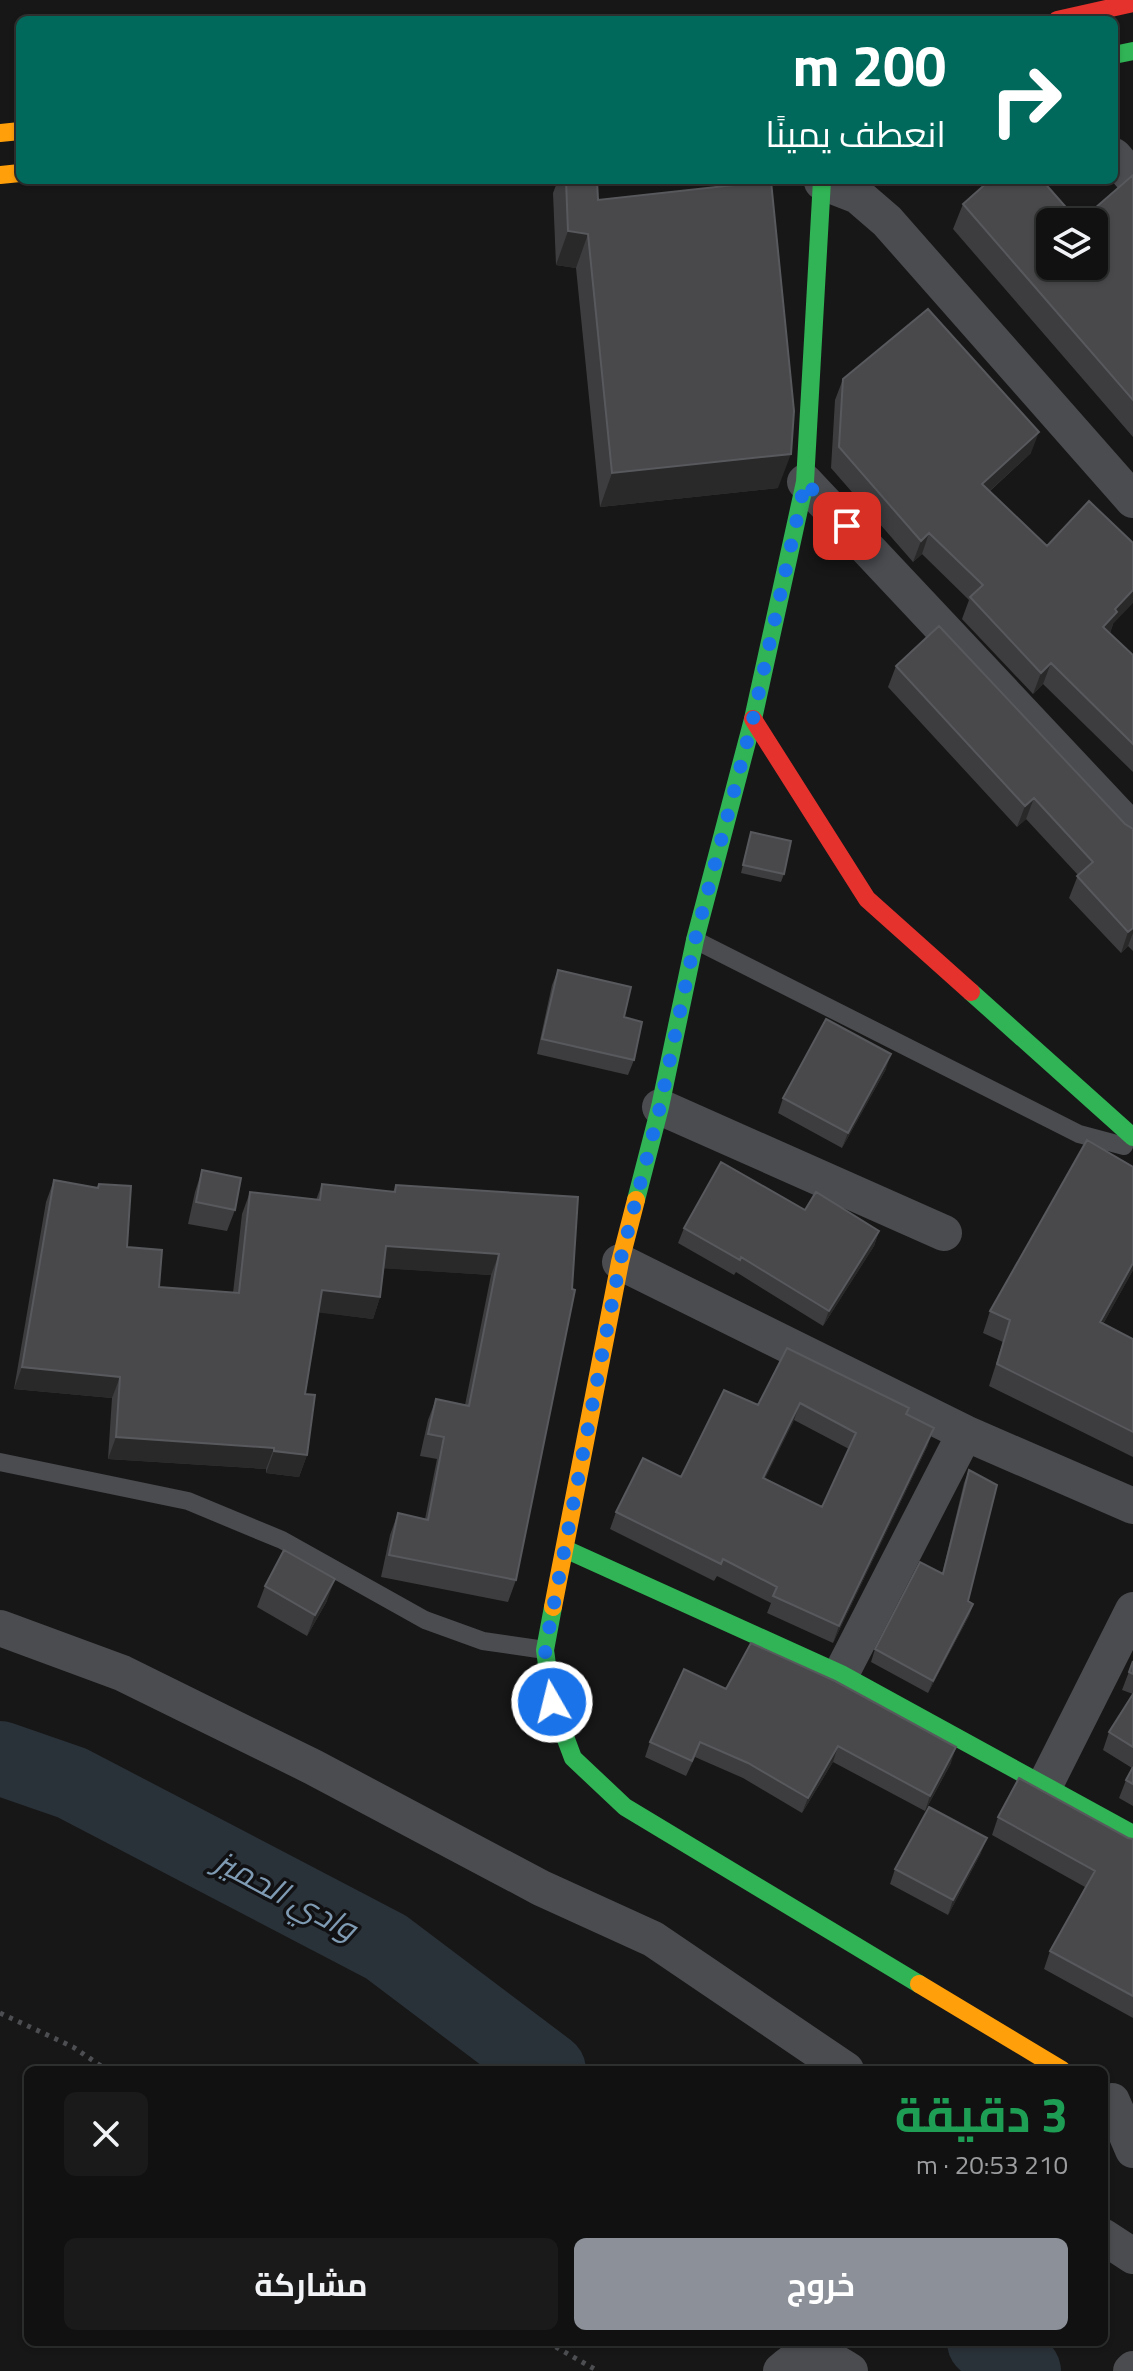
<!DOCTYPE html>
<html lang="ar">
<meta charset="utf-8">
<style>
body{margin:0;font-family:"Titillium Web",Cairo,sans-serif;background:#1a1a1a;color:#f1f3f6;direction:rtl;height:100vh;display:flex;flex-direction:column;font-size:30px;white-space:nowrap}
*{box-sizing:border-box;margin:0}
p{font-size:26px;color:#9c9d9f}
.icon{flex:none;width:44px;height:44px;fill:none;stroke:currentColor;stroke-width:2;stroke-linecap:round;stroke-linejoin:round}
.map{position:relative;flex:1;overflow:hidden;direction:ltr}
.panel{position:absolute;left:24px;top:2066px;width:1084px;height:280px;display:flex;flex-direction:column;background:#111;border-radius:12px;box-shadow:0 2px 6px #0004,0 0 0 2px #303131;direction:rtl}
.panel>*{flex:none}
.top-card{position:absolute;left:16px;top:16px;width:1102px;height:168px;border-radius:12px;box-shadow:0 2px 6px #0004,0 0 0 2px #303131;direction:rtl;background:#00695c;color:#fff;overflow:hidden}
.fabs{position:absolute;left:1036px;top:208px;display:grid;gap:16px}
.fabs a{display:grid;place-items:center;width:72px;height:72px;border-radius:12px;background:#111;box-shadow:0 2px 6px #0004,0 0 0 2px #303131;font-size:40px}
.pin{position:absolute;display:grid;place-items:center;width:68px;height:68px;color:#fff;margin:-34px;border-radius:16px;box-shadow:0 4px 12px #0006}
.me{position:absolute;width:88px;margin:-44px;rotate:352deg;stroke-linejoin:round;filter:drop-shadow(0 0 6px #0008)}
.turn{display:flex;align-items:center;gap:28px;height:168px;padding:0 40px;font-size:36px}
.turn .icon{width:104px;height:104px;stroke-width:2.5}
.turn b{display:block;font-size:56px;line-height:68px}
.round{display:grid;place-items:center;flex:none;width:84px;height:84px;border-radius:12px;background:#1a1a1a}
.summary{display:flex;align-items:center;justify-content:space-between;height:136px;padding:0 40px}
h1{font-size:48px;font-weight:700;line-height:60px;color:#1e9e55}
.action{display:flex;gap:16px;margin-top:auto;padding:16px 40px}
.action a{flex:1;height:92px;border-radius:12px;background:#8c9099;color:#fff;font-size:32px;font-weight:700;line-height:92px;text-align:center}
.action a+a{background:#1a1a1a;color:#f1f3f6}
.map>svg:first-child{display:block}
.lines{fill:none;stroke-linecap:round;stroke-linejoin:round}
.river{stroke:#2a3239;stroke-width:74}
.path{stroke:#4d4e52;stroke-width:5;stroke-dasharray:4 6;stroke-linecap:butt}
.lane{stroke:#4b4c50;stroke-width:18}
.street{stroke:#4b4c50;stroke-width:36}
.fast{stroke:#30b455;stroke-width:18}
.slow{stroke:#ff9f0a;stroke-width:18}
.jam{stroke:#e5322d;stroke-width:18}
.wall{fill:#3d3d3f;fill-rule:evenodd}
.shaded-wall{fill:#29292a}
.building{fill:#49494c;stroke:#58595d;stroke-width:2;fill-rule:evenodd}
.route{stroke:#1a73e8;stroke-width:14;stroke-dasharray:0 25.2}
.labels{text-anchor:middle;stroke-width:7;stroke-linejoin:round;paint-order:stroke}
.water-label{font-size:32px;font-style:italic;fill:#7f9bb3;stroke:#111113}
</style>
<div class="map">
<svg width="1133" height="2371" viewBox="0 0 1133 2371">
<rect width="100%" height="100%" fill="#171717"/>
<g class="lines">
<path class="river" d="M 0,1758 L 72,1783 L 386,1947 L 549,2070
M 984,2342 L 1024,2371"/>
<path class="path" d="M 0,2013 L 73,2047 L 107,2070
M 547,2342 L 598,2371"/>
<path class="lane" d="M 695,940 L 1079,1134 L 1124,1146
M 0,1462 L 188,1501 L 282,1540 L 425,1620 L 483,1641 L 545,1650"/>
<path class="street" d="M 1114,156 L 1133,178
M 822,182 L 858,196 L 887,221 L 1133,500
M 805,482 L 1133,831
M 660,1107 L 944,1233
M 620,1262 L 965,1433 L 1133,1506
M 0,1628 L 122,1673 L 313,1767 L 541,1888 L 653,1939 L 846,2070
M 841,1674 L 965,1433
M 1044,1787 L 1133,1610
M 1112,2101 L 1133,2150
M 1104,2237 L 1133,2256
M 781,2371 C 809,2346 821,2353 850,2371
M 1131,2371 L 1133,2369"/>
<path class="fast" d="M 1114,55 L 1133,51
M 971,992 L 1133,1137
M 636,1200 L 660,1107 L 695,940 L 753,719 L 805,482 L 822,180
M 565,1549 L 841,1674 L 1133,1834
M 553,1607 L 545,1650 L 552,1702 L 573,1758 L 625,1807 L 919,1984"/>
<path class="slow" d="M 0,133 L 20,131
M 0,175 L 20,173
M 553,1607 L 620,1262 L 636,1200
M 919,1984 L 1062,2070"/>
<path class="jam" d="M 1057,20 L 1133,3
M 753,719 L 867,899 L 971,992"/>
</g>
<path class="wall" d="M 1133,175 L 1133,437 L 953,229 L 963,204 L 1050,266 Z
M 558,180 L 597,180 L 598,200 L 778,488 L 600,507 L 576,268 L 556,265 L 553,193 Z
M 843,379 L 1031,453 L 990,491 L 1113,624 L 1110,633 L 1133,655 L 1133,772 L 1043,684 L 1033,694 L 962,619 L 969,600 L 922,554 L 913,562 L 831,468 L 835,400 Z
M 896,666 L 1133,829 L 1133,951 L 1128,946 L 1121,953 L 1069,898 L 1078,875 L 1026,819 L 1017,827 L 888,687 Z
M 751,832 L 784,874 L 781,882 L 741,873 Z
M 558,970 L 624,1017 L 634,1060 L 628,1075 L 537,1054 L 552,985 Z
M 886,1069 L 842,1148 L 778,1113 L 783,1098 Z
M 1133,1167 L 1133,1270 L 1103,1324 L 1133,1339 L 1133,1457 L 989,1386 L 1003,1342 L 983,1333 L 990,1311 Z
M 202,1170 L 235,1210 L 227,1231 L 188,1224 L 195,1192 Z
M 54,1180 L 97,1188 L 99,1184 L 127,1247 L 159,1287 L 233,1293 L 242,1214 L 250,1192 L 316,1200 L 322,1184 L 393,1192 L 396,1185 L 578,1197 L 516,1580 L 508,1602 L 381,1577 L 390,1535 L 398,1513 L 425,1519 L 437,1459 L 420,1456 L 428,1420 L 436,1399 L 465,1405 L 491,1275 L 384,1268 L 380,1297 L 373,1319 L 319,1312 L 305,1394 L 307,1455 L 299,1477 L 266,1473 L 266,1469 L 108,1459 L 112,1398 L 14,1389 L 46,1202 Z
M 805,1210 L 879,1231 L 874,1246 L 823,1326 L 736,1272 L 734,1275 L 678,1243 L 684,1228 Z
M 787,1348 L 906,1415 L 928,1445 L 833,1643 L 767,1613 L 771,1603 L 717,1576 L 714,1581 L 610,1529 L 616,1512 L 681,1477 L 758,1405 ZM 794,1420 L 849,1449 L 822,1507 L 765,1478 Z
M 969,1470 L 968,1601 L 973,1604 L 969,1616 L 928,1693 L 871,1662 L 875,1649 L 942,1574 L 964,1483 Z
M 265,1586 L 327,1601 L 307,1636 L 257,1607 Z
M 1133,1661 L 1133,1694 L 1122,1690 Z
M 726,1689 L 951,1763 L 925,1811 L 833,1762 L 802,1813 L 743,1778 L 695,1757 L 686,1776 L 645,1757 L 650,1742 Z
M 1133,1694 L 1133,1806 L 1119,1798 L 1126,1780 L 1132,1768 L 1103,1750 L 1109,1732 Z
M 998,1817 L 1133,1839 L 1133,2018 L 1044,1969 L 1050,1951 L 1085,1887 L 992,1835 Z
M 981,1853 L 948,1915 L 890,1884 L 895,1869 Z"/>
<path class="shaded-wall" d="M 568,231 L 588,234 L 576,268 L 556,265 Z
M 1039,432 L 1031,453 L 974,505 L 982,484 Z
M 791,454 L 778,488 L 600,507 L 612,473 Z
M 929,533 L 922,554 L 913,562 L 921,541 Z
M 1133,590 L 1133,603 L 1113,624 L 1110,633 L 1103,627 L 1115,609 Z
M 1051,663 L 1043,684 L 1033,694 L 1041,673 Z
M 1034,798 L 1026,819 L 1017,827 L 1025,806 Z
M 1133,928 L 1133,933 L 1128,946 L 1121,953 L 1128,932 Z
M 891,1054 L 886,1069 L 842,1148 L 848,1133 Z
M 879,1231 L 874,1246 L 823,1326 L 829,1311 Z
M 386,1246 L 499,1254 L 491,1275 L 378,1268 Z
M 1133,1263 L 1133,1270 L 1092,1344 L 1100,1322 Z
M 322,1290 L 380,1297 L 373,1319 L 314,1312 Z
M 22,1367 L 120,1377 L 112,1398 L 14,1389 Z
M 800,1403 L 794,1420 L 757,1495 L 763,1478 Z
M 934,1428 L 928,1445 L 833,1643 L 839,1626 Z
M 116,1437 L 274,1448 L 266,1469 L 108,1459 Z
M 274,1451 L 307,1455 L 299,1477 L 266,1473 Z
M 335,1579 L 327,1601 L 307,1636 L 315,1615 Z
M 973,1604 L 969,1616 L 928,1693 L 933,1681 Z
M 838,1746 L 833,1762 L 802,1813 L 808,1798 Z
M 956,1747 L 951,1763 L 925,1811 L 930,1796 Z
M 987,1838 L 981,1853 L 948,1915 L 953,1900 Z"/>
<path class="building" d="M 1133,175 L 1133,400 L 963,204 L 990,180 L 1042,180 L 1079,222 L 1050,222 L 1050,266 L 1094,266 L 1094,222 L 1079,222 Z
M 566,180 L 597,180 L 598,200 L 771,181 L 794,411 L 791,454 L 612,473 L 588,234 L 568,231 Z
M 928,309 L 1039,432 L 982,484 L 1047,546 L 1089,501 L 1133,543 L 1133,590 L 1115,609 L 1117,612 L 1103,627 L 1133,655 L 1133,744 L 1051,663 L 1041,673 L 970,597 L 983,585 L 929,533 L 921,541 L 839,447 L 843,379 Z
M 939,626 L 1125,824 L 1133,829 L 1133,928 L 1128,932 L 1077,876 L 1093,862 L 1034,798 L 1025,806 L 896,666 Z
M 751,832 L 791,841 L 784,874 L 743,865 Z
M 558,970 L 631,987 L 624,1017 L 642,1022 L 634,1060 L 542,1039 Z
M 826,1019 L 891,1054 L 848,1133 L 783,1098 Z
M 1087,1140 L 1133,1167 L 1133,1263 L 1100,1322 L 1133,1339 L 1133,1432 L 997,1364 L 1010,1320 L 990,1311 Z
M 721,1162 L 805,1210 L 816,1192 L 879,1231 L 829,1311 L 741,1257 L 740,1260 L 684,1228 Z
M 202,1170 L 241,1178 L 235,1210 L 196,1202 Z
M 54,1180 L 98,1188 L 99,1184 L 131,1186 L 127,1247 L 162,1250 L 159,1287 L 239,1293 L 250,1192 L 320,1200 L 322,1184 L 395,1192 L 396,1185 L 578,1197 L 572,1289 L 575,1290 L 516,1580 L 389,1555 L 398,1513 L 428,1520 L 444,1437 L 428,1434 L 436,1399 L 469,1406 L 499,1254 L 386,1246 L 380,1297 L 322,1290 L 305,1394 L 315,1395 L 307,1455 L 274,1451 L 274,1448 L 116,1437 L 120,1377 L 22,1367 Z
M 787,1348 L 909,1408 L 906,1414 L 934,1428 L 839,1626 L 773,1596 L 777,1587 L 723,1559 L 721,1564 L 616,1512 L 643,1458 L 681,1477 L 724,1390 L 758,1405 ZM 800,1403 L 856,1433 L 822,1507 L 763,1478 Z
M 969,1470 L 997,1485 L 968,1601 L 973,1604 L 933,1681 L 875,1649 L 920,1562 L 943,1574 Z
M 284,1550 L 335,1579 L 315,1615 L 265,1586 Z
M 751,1643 L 835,1681 L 956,1747 L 930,1796 L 838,1746 L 808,1798 L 748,1763 L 700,1742 L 692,1761 L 650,1742 L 684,1669 L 726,1689 Z
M 1133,1661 L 1133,1674 L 1129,1672 Z
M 1133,1694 L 1133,1747 L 1109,1732 Z
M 1133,1767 L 1133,1784 L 1126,1780 Z
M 1019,1778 L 1128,1838 L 1133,1839 L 1133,1996 L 1050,1951 L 1095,1871 L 998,1817 Z
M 929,1807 L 987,1838 L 953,1900 L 895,1869 Z"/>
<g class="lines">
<path class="route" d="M 552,1702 L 545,1650 L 620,1262 L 660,1107 L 695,940 L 753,719 L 805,482 L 847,526"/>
</g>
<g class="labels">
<g class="water-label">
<text transform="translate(286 1895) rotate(28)" y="11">وادي الحميز</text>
</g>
</g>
</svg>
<div class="fabs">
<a><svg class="icon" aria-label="layers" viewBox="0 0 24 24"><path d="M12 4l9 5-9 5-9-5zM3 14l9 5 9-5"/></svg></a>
</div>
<div class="pin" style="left:847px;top:526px;background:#d93025"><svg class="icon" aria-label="arrive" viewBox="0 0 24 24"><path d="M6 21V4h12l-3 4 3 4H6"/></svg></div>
<svg class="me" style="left:552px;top:1702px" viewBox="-20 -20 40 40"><circle r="17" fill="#1a73e8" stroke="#fff" stroke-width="3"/><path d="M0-11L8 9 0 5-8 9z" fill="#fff"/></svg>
<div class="top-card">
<div class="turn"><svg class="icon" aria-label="right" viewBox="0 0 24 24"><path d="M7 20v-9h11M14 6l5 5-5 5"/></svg><div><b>200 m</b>انعطف يمينًا</div></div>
</div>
<section class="panel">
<div class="summary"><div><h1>3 دقيقة</h1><p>210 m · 20:53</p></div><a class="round"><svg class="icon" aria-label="close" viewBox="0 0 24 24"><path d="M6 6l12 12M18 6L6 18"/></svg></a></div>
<div class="action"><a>خروج</a><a>مشاركة</a></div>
</section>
</div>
